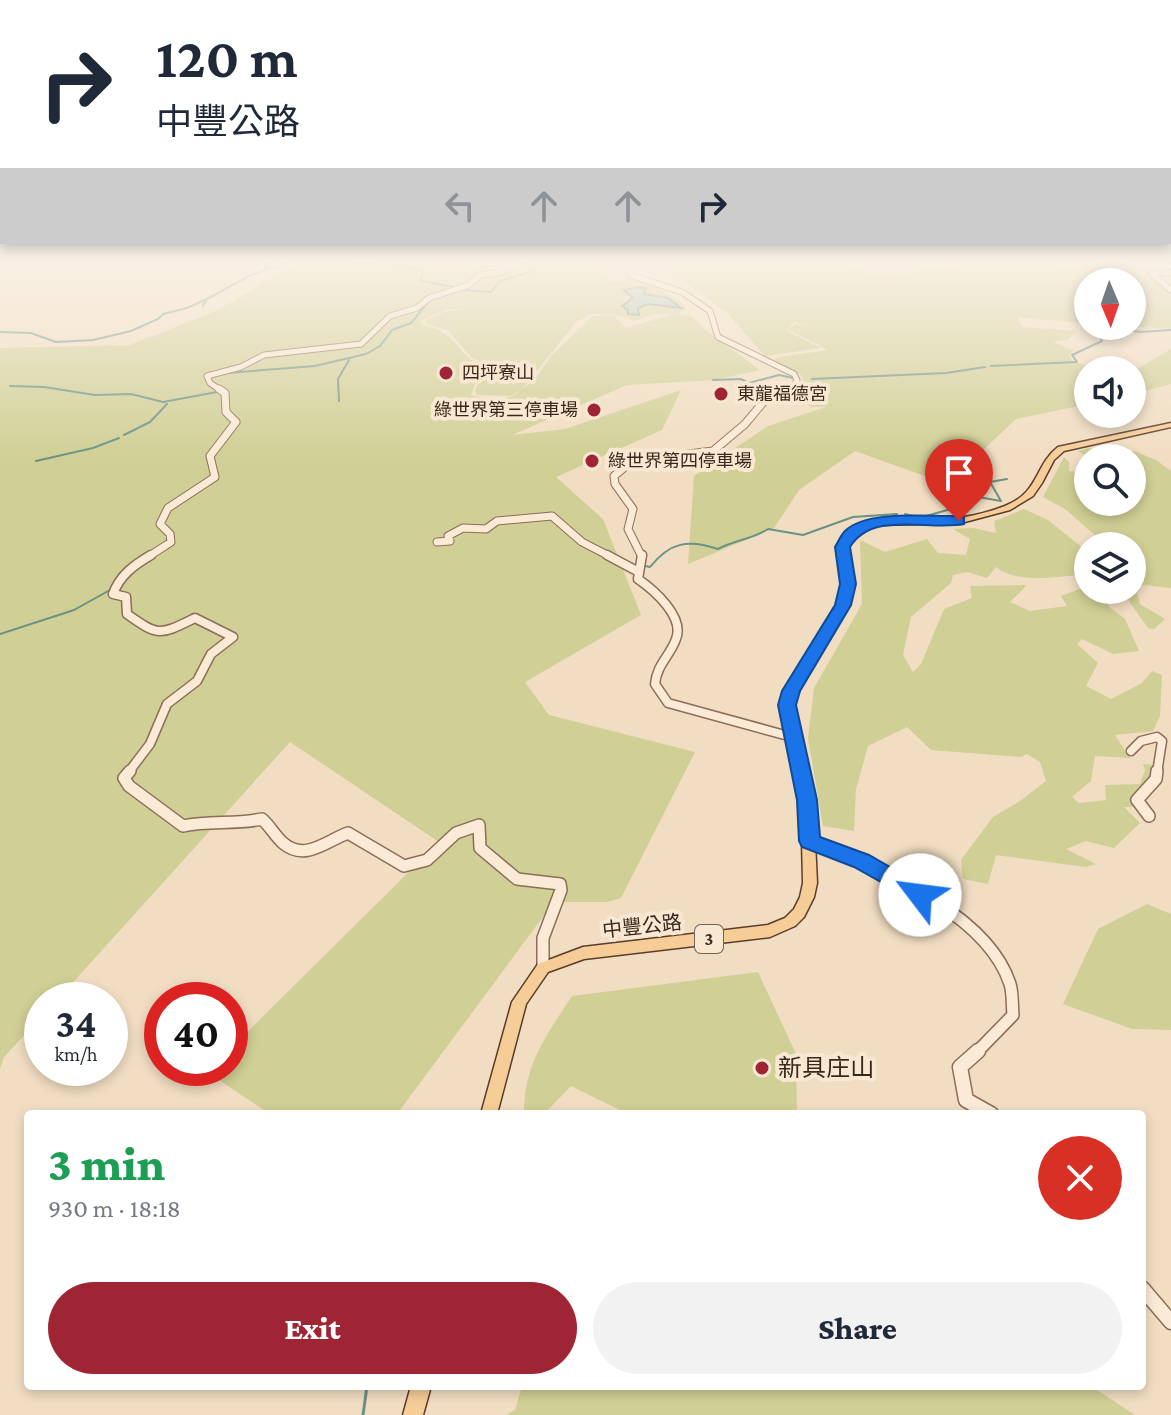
<!DOCTYPE html>
<meta charset="utf-8">
<style>
body{margin:0;font-family:"Crimson Pro","Noto Sans TC",serif;background:#f2f2f3;color:#1f2937;height:100vh;display:flex;flex-direction:column;font-size:30px;white-space:nowrap}
*{box-sizing:border-box;margin:0}
p{font-size:26px;color:#747a83}
.icon{flex:none;width:44px;height:44px;fill:none;stroke:currentColor;stroke-width:2;stroke-linecap:round;stroke-linejoin:round}
.map{position:relative;flex:1;overflow:hidden}
.side{position:absolute;left:24px;top:1110px;width:1122px;height:280px;display:flex;flex-direction:column;background:#fff;border-radius:8px;box-shadow:0 4px 12px #0003}
.side>*{flex:none}
.top-card{position:absolute;left:0px;top:0px;width:1172px;height:244px;box-shadow:0 4px 12px #0003;background:#fff;color:#1f2937;overflow:hidden}
.needle{width:52px;rotate:178deg}
.tools{position:absolute;left:1074px;top:268px;display:grid;gap:16px}
.tools a{display:grid;place-items:center;width:72px;height:72px;border-radius:50%;background:#fff;box-shadow:0 4px 12px #0003;font-size:40px}
.speed{position:absolute;left:24px;top:982px;display:flex;gap:16px;font-size:40px;font-weight:700;text-align:center}
.speed>*{display:grid;place-content:center;width:104px;height:104px;border-radius:50%;background:#fff;box-shadow:0 4px 12px #0003;line-height:1}
.speed small{font-size:20px;font-weight:400}
.speed .limit{border:12px solid #d22;background:#fff;color:#111}
.pin{position:absolute;display:grid;place-items:center;width:68px;height:68px;color:#fff;margin:-82px -34px;border-radius:50% 50% 50% 0;rotate:-45deg;box-shadow:0 0 8px #0007}
.pin .icon{rotate:45deg}
.me{position:absolute;width:88px;margin:-44px;rotate:300deg;stroke-linejoin:round;filter:drop-shadow(0 0 6px #0008)}
.turn{display:flex;align-items:center;gap:28px;height:168px;padding:0 24px;font-size:36px}
.turn .icon{width:104px;height:104px;stroke-width:2.5}
.turn b{display:block;font-size:56px;line-height:68px}
.lanes{display:flex;align-items:center;height:76px;padding:0 24px;background:#0003;justify-content:center;gap:40px;direction:ltr}
.lanes .off{opacity:.35}
.round{display:grid;place-items:center;flex:none;width:84px;height:84px;border-radius:42px;background:#f2f2f3}
.summary{display:flex;align-items:center;justify-content:space-between;height:136px;padding:0 24px}
h1{font-size:48px;font-weight:800;line-height:60px;color:#1e9e55}
.cta{display:flex;gap:16px;margin-top:auto;padding:16px 24px}
.cta a{flex:1;height:92px;border-radius:48px;background:#9f2434;color:#fff;font-size:32px;font-weight:800;line-height:92px;text-align:center}
.cta a+a{background:#f2f2f3;color:#1f2937}
.map>svg:first-child{display:block}
.green{fill:#d0cf95;fill-rule:evenodd}
.water{fill:#a5c3b6;stroke:#6b9283;stroke-width:2}
.lines{fill:none;stroke-linecap:round;stroke-linejoin:round}
.stream-far1{stroke:#6b9283;stroke-width:2}
.stream{stroke:#6b9283;stroke-width:3}
.minor-far4-casing{stroke:#8c6d58;stroke-width:7}
.minor-far3-casing{stroke:#8c6d58;stroke-width:9}
.minor-far2-casing{stroke:#8c6d58;stroke-width:11}
.minor-far1-casing{stroke:#8c6d58;stroke-width:14}
.minor-casing{stroke:#8c6d58;stroke-width:17}
.major-casing{stroke:#5a3c2c;stroke-width:3}
.minor-far4{stroke:#fbebd6;stroke-width:5}
.minor-far3{stroke:#fbebd6;stroke-width:7}
.minor-far2{stroke:#fbebd6;stroke-width:8}
.minor-far1{stroke:#fbebd6;stroke-width:11}
.minor{stroke:#fbebd6;stroke-width:14}
.major{fill:#f6cd97;fill-rule:evenodd}
.route{fill:#1a73e8;stroke:#114b97;stroke-width:2}
.poi-dot{fill:#9f2434;stroke:#f8e8d2;stroke-width:3}
.labels{text-anchor:middle;stroke-width:8;stroke-linejoin:round;paint-order:stroke}
.far-poi-label{font-size:18px;fill:#3b281d;stroke:#f8e8d2;text-anchor:start}
.shield{fill:#f8e8d2;stroke:#746253;stroke-width:2}
.shield-label{font-size:18px;font-weight:bold;fill:#3b281d}
.street-label{font-size:20px;fill:#3b281d;stroke:#f8e8d2}
.near-poi-label{font-size:24px;fill:#3b281d;stroke:#f8e8d2;text-anchor:start}
</style>
<div class="map">
<svg width="1171" height="1415" viewBox="0 0 1171 1415">
<rect width="100%" height="100%" fill="#f1ddc2"/>
<path class="green" d="M 299,262 L 388,262 L 400,265 L 513,269 L 530,262 L 598,262 L 611,280 L 589,281 L 623,282 L 636,277 L 641,282 L 663,290 L 686,306 L 687,309 L 677,314 L 691,316 L 708,332 L 760,370 L 714,380 L 627,385 L 512,435 L 565,429 L 681,390 L 662,430 L 556,477 L 603,519 L 641,615 L 525,682 L 549,715 L 695,752 L 621,898 L 607,902 L 554,902 L 397,1114 L 270,1114 L 207,1072 L 211,1068 L 230,1068 L 230,1049 L 439,842 L 290,742 L 57,1000 L 42,1000 L 42,1016 L 4,1057 L 0,1069 L 0,348 L 130,345 L 218,310 ZM 469,308 L 444,312 L 426,320 L 427,324 L 448,330 L 471,357 L 488,365 L 475,390 L 477,395 L 510,396 L 521,390 C 507,403 488,400 471,395 L 479,374 L 477,365 C 455,348 452,329 422,325 L 420,321 L 445,310 ZM 591,314 L 612,314 L 635,321 L 654,314 L 673,314 L 626,328 L 613,315 L 593,316 L 551,356 L 534,381 L 522,389 L 576,322 Z
M 658,262 L 842,262 L 879,277 L 976,262 L 1059,262 L 1059,269 C 1110,262 1130,255 1171,292 L 1171,329 L 1128,326 L 1132,326 L 1132,282 L 1088,282 L 1088,324 L 1018,317 L 1022,327 L 1077,331 L 1067,340 L 1053,342 L 1074,351 L 1069,355 L 1073,361 L 1099,370 L 1088,370 L 1088,385 L 1071,387 L 1088,386 L 1088,404 L 1016,419 L 947,484 L 855,451 L 799,490 L 774,528 L 688,564 L 694,476 L 768,426 L 826,407 L 810,407 L 801,391 L 803,378 L 799,373 L 772,361 L 779,357 L 828,350 L 789,330 L 795,324 L 810,325 L 794,322 L 787,331 L 821,348 L 765,356 L 727,313 Z
M 1171,349 L 1171,384 L 1132,394 L 1132,372 Z
M 1090,448 L 1107,458 L 1088,458 L 1088,502 L 1132,502 L 1132,471 L 1141,474 L 1132,467 L 1132,458 L 1119,457 L 1134,451 L 1156,460 L 1171,471 L 1171,588 L 1135,584 L 1140,604 L 1165,619 L 1154,629 L 1148,628 L 1121,590 L 1132,590 L 1132,567 L 1138,569 L 1146,558 L 1132,546 L 1105,544 L 1065,509 L 1043,497 L 1064,457 L 1069,462 L 1069,471 L 1081,473 L 1085,456 L 1078,451 Z
M 1024,509 L 1048,520 L 1084,549 L 1079,575 C 1051,577 1018,584 996,567 L 987,578 L 967,572 L 953,575 L 951,583 L 911,617 L 903,655 L 913,672 L 921,664 L 944,609 L 972,598 L 970,586 L 1027,585 L 1010,602 L 1030,611 L 1067,606 L 1061,596 L 1088,586 L 1088,590 L 1102,590 L 1109,607 L 1125,619 L 1139,651 L 1113,654 L 1082,639 L 1077,644 L 1098,663 L 1086,686 L 1111,699 L 1142,683 L 1152,671 L 1162,675 L 1160,716 L 1153,731 L 1115,735 L 1130,758 L 1095,756 L 1091,781 L 1072,797 L 1079,803 L 1106,800 L 1105,785 L 1140,784 L 1145,770 L 1143,764 L 1154,765 L 1157,778 L 1138,807 L 1124,807 L 1140,823 L 1114,848 L 1086,841 L 1066,849 L 1096,864 L 1086,867 L 996,855 L 988,884 L 963,879 L 961,860 L 993,817 L 1020,801 L 1046,781 L 1040,762 L 1027,754 L 1021,757 L 931,750 L 907,727 L 868,746 L 856,789 L 854,831 L 823,826 L 808,738 L 814,688 L 862,604 L 860,540 L 885,552 L 927,539 L 938,553 L 966,555 L 970,539 L 953,529 L 973,528 L 996,533 L 994,521 Z
M 1147,904 L 1171,914 L 1171,1030 L 1132,1029 L 1063,1004 L 1098,929 Z
M 758,972 L 796,1054 L 797,1114 L 628,1114 L 571,1086 L 544,1114 L 524,1114 C 524,1064 546,1036 572,996 Z
M 522,1386 L 1091,1386 L 1135,1415 L 506,1415 L 515,1410 Z"/>
<path class="water" d="M 640,287 L 646,289 L 644,294 L 668,298 L 681,308 L 648,304 L 638,308 L 639,315 L 628,314 L 628,310 L 622,306 L 633,298 L 624,290 Z"/>
<g class="lines">
<path class="stream-far1" d="M 268,262 L 265,267 L 277,268 L 288,262
M 350,262 L 414,268 L 423,270 L 421,281 L 454,287
M 463,290 L 491,292 L 500,281 L 533,271 L 521,262
M 203,306 L 207,299 L 251,275 L 268,269
M 0,332 L 31,333 L 56,342 L 93,340 L 131,331 L 158,319 L 163,314 L 187,308 L 209,298
M 991,366 L 1077,362 L 1072,355 L 1102,341 L 1097,333 L 1103,327 L 1140,332 L 1171,330
M 227,373 L 315,366 L 366,354 L 380,346 L 392,330 L 411,323 L 429,301
M 812,379 L 946,373 L 985,367
M 713,380 L 741,379 L 749,383 L 779,375 L 793,378
M 10,386 L 44,387 L 95,395 L 131,394 L 163,402 L 217,392
M 339,401 L 338,379 L 349,360
M 124,435 L 150,422 L 167,404
M 225,442 L 238,425
M 36,461 L 93,448 L 119,438
M 211,484 L 218,479 L 217,471
M 905,514 L 918,517
M 926,516 L 951,509 L 961,494 L 1001,501 L 990,482 L 1007,479
M 165,550 L 174,544 L 173,532
M 645,566 L 650,567 C 670,542 688,539 718,549 C 735,540 753,539 768,529 L 803,535 L 853,517 L 897,514
M 0,634 L 74,610 L 110,590"/>
<path class="stream" d="M 363,1415 L 367,1386"/>
<defs>
<path id="minor-far4" d="M 420,262 L 507,264
M 603,262 L 605,265 L 614,262
M 643,262 L 630,270 L 630,275 L 682,292 L 710,311 L 718,337 L 794,374 L 797,380 L 794,385 L 777,391
M 1151,273 L 1171,290
M 1151,273 L 1171,273
M 222,391 L 210,383 L 207,376 L 241,367 L 264,355 L 361,344 L 390,316 L 417,308 L 429,298 L 469,285 L 480,275 L 502,272 L 505,265"/>
<path id="minor-far3" d="M 437,542 L 450,541 L 448,536 L 463,528 L 486,529 L 497,521 L 552,516 L 582,542 L 611,557
M 148,557 L 171,542 L 170,534 L 160,524 L 168,508 L 215,477 L 210,456 L 236,422 L 226,412 L 225,393 L 219,389
M 642,557 L 628,529 L 633,509 L 615,484 L 614,476 L 632,461 L 713,451 L 745,424 L 771,393 L 783,389"/>
<path id="minor-far2" d="M 607,555 L 637,571
M 642,555 L 638,579 C 654,590 685,617 676,639 C 670,656 657,664 655,684 L 668,703 L 792,737
M 1131,751 L 1141,741 L 1157,737 L 1162,741 L 1157,773
M 128,773 L 150,744 L 167,704 L 197,681 L 211,654 L 233,637 L 195,618 C 160,635 159,637 127,614 L 126,597 L 113,594 C 120,575 134,565 151,555"/>
<path id="minor-far1" d="M 130,771 L 124,778 L 129,786 L 183,826 C 211,820 233,825 262,819 C 270,826 275,836 283,843 C 305,862 326,841 348,833 L 404,866 L 427,860 L 456,833 L 479,825 L 480,848 L 517,879 L 560,884 L 561,890 L 543,938 L 543,968
M 1149,816 L 1137,800 L 1156,779 L 1157,771
M 810,841 C 874,869 986,910 1010,984 C 1013,994 1012,1005 1013,1015 L 976,1053"/>
<path id="minor" d="M 978,1051 L 960,1067 L 966,1100 L 991,1114
M 1142,1288 L 1171,1322"/>
<path id="major" d="M 1171,423 L 1171,427 L 1064,451 L 1054,460 L 1042,483 L 1033,496 L 1010,510 L 961,523 L 877,525 C 863,529 854,534 846,547 L 853,584 L 848,605 L 796,691 L 792,705 L 813,800 L 817,883 L 814,897 L 804,917 L 795,926 L 770,937 L 584,959 L 548,972 L 526,1004 L 497,1114 L 481,1114 L 512,1002 L 538,964 L 583,947 L 768,925 L 785,918 L 794,909 L 800,897 L 803,883 L 801,800 L 782,705 L 786,691 L 838,605 L 843,584 L 838,547 C 841,542 843,535 848,532 C 871,511 916,520 945,519 C 965,518 987,513 1005,506 C 1040,492 1034,466 1058,447 Z
M 411,1386 L 431,1386 L 423,1415 L 403,1415 Z"/>
</defs>
<use href="#minor-far4" class="minor-far4-casing"/>
<use href="#minor-far3" class="minor-far3-casing"/>
<use href="#minor-far2" class="minor-far2-casing"/>
<use href="#minor-far1" class="minor-far1-casing"/>
<use href="#minor" class="minor-casing"/>
<use href="#major" class="major-casing"/>
<use href="#minor-far4" class="minor-far4"/>
<use href="#minor-far3" class="minor-far3"/>
<use href="#minor-far2" class="minor-far2"/>
<use href="#minor-far1" class="minor-far1"/>
<use href="#minor" class="minor"/>
<use href="#major" class="major"/>
</g>
<linearGradient id="sky" x2="0" y2="1"><stop stop-color="#8dbad4"/><stop offset="0.57" stop-color="#f9f0e4"/><stop offset="1" stop-color="#f9f0e4" stop-opacity="0"/></linearGradient>
<rect width="1171" height="460" fill="url(#sky)"/>
<path class="route" d="M 959,516 L 964,518 L 964,524 C 928,531 873,510 850,547 L 856,584 L 851,605 L 800,691 L 796,705 L 817,800 L 820,837 L 869,855 L 928,889 L 931,895 L 928,901 L 920,904 L 854,867 L 802,847 L 799,841 L 797,800 L 778,705 L 782,691 L 835,605 L 840,584 L 835,547 C 838,542 841,535 845,531 C 867,509 930,517 959,516 Z"/>
<g class="poi-dot">
<circle cx="446" cy="373" r="8"/>
<circle cx="721" cy="394" r="8"/>
<circle cx="594" cy="410" r="8"/>
<circle cx="592" cy="461" r="8"/>
<circle cx="762" cy="1068" r="8"/>
</g>
<g class="labels">
<g class="far-poi-label">
<text x="462" y="379">四坪寮山</text>
<text x="737" y="400">東龍福德宮</text>
<text x="578" y="416" text-anchor="end">綠世界第三停車場</text>
<text x="608" y="467">綠世界第四停車場</text>
</g>
<rect class="shield" x="695" y="925" width="28" height="28" rx="6"/>
<g class="shield-label">
<text x="709" y="945">3</text>
</g>
<g class="street-label">
<text transform="translate(642 926) rotate(-6)" y="7">中豐公路</text>
</g>
<g class="near-poi-label">
<text x="778" y="1076">新具庄山</text>
</g>
</g>
</svg>
<div class="tools">
<a><svg class="needle" viewBox="-14 -14 28 28"><path d="M0-13l5 13h-10z" fill="#e53935"/><path d="M0 13l5-13h-10z" fill="#747a83"/></svg></a>
<a><svg class="icon" aria-label="sound" viewBox="0 0 24 24"><path d="M4 9h4l5-4v14l-5-4H4zM17 9q2 3 0 6"/></svg></a>
<a><svg class="icon" aria-label="search" viewBox="0 0 24 24"><circle cx="10" cy="10" r="6"/><path d="M15 15l6 6"/></svg></a>
<a><svg class="icon" aria-label="layers" viewBox="0 0 24 24"><path d="M12 4l9 5-9 5-9-5zM3 14l9 5 9-5"/></svg></a>
</div>
<div class="speed"><div>34<small>km/h</small></div><div class="limit">40</div></div>
<div class="pin" style="left:959px;top:521px;background:#d93025"><svg class="icon" aria-label="arrive" viewBox="0 0 24 24"><path d="M6 21V4h12l-3 4 3 4H6"/></svg></div>
<svg class="me" style="left:920px;top:895px" viewBox="-20 -20 40 40"><circle r="19" fill="#fff"/><path d="M0-13L10 11 0 6-10 11z" fill="#1a73e8"/></svg>
<div class="top-card">
<div class="turn"><svg class="icon" aria-label="right" viewBox="0 0 24 24"><path d="M7 20v-9h11M14 6l5 5-5 5"/></svg><div><b>120 m</b>中豐公路</div></div>
<div class="lanes"><svg class="icon off" aria-label="left" viewBox="0 0 24 24"><path d="M17 20v-9H6M10 6l-5 5 5 5"/></svg><svg class="icon off" aria-label="ahead" viewBox="0 0 24 24"><path d="M12 20V5M6 11l6-6 6 6"/></svg><svg class="icon off" aria-label="ahead" viewBox="0 0 24 24"><path d="M12 20V5M6 11l6-6 6 6"/></svg><svg class="icon" aria-label="right" viewBox="0 0 24 24"><path d="M7 20v-9h11M14 6l5 5-5 5"/></svg></div>
</div>
<section class="side">
<div class="summary"><div><h1>3 min</h1><p>930 m · 18:18</p></div><a class="round" style="background:#d93025;color:#fff"><svg class="icon" aria-label="close" viewBox="0 0 24 24"><path d="M6 6l12 12M18 6L6 18"/></svg></a></div>
<div class="cta"><a>Exit</a><a>Share</a></div>
</section>
</div>
